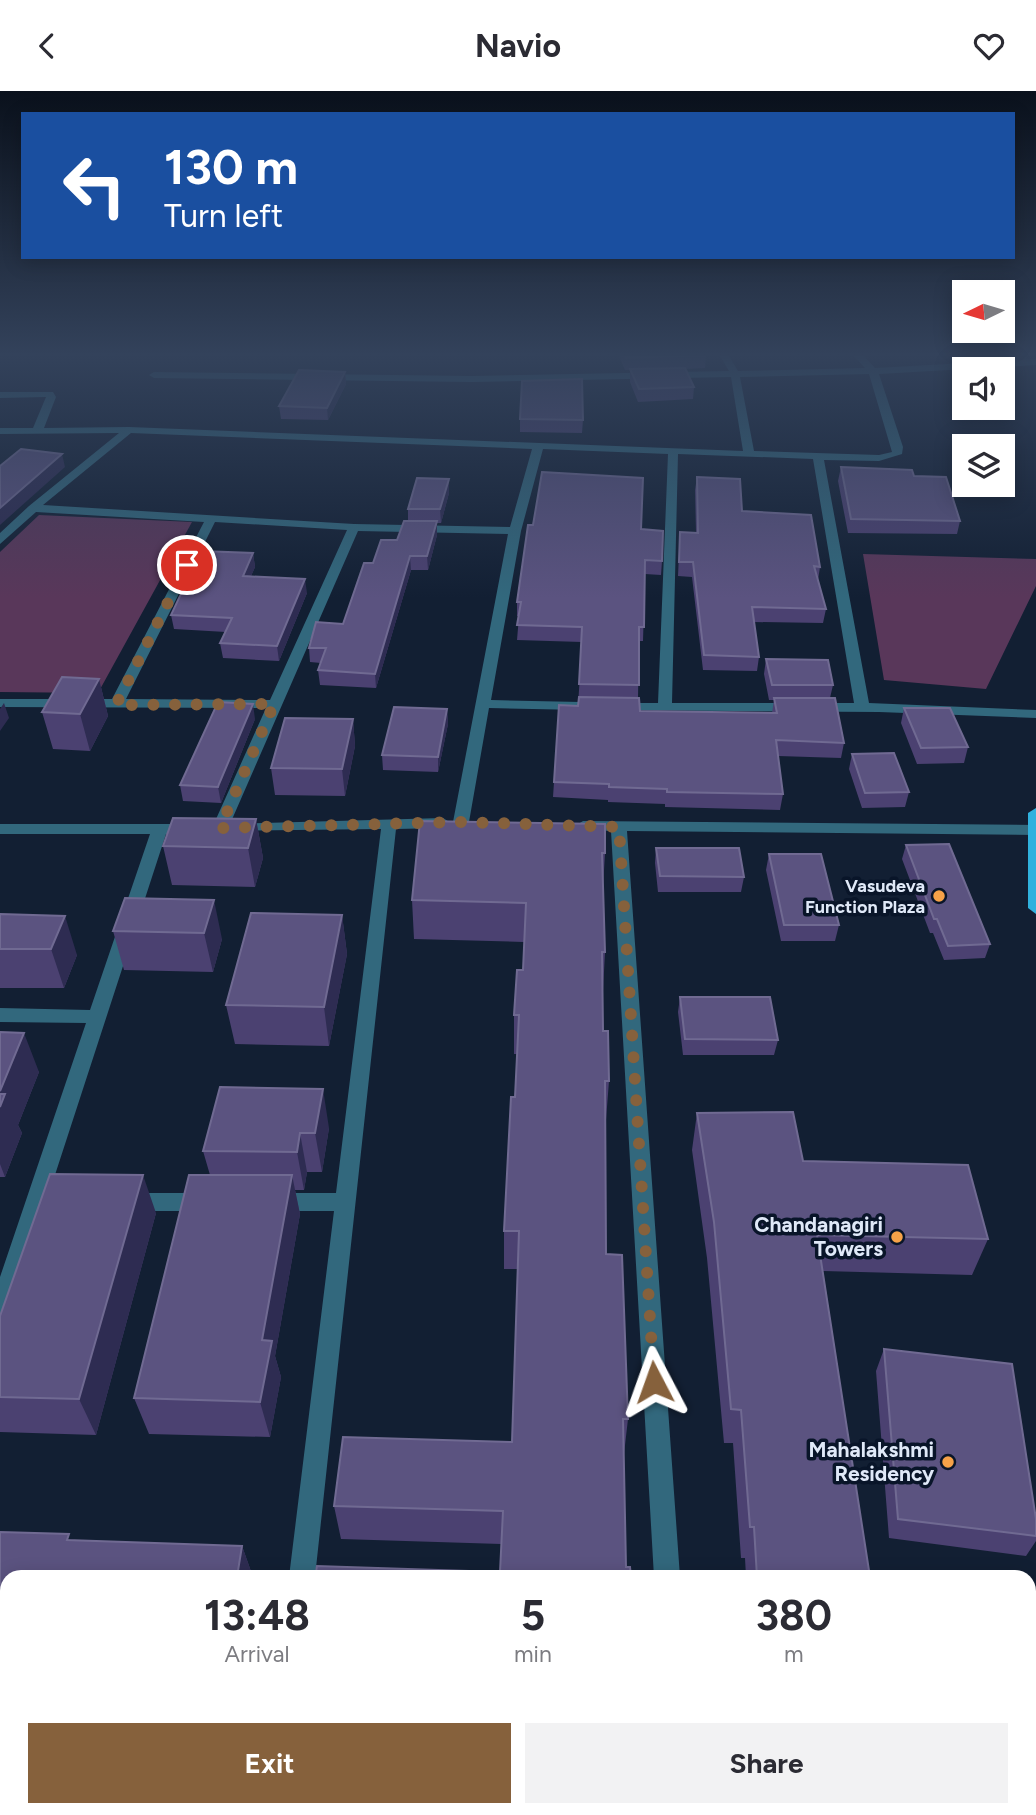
<!DOCTYPE html>
<style>
body{margin:0;font-family:Figtree,sans-serif;background:#f2f2f3;color:#2b2b33;height:100vh;display:flex;flex-direction:column;font-size:26px;white-space:nowrap}
*{box-sizing:border-box;margin:0}
p{font-size:23px;color:#7c7c81}
.icon{flex:none;width:38px;height:38px;fill:none;stroke:currentColor;stroke-width:2;stroke-linecap:round;stroke-linejoin:round}
.map{position:relative;flex:1;overflow:hidden}
.details{position:absolute;left:0px;top:1479px;width:1036px;height:247px;display:flex;flex-direction:column;background:#fff;border-radius:21px 21px 0 0;box-shadow:0 4px 18px #0003}
.details>*{flex:none}
.hud{position:absolute;left:21px;top:21px;width:994px;height:147px;border-radius:0px;box-shadow:0 4px 18px #0003;background:#1a4fa0;color:#fff;overflow:hidden}
.needle{width:46px;rotate:265deg}
.fabs{position:absolute;left:952px;top:189px;display:grid;gap:14px}
.fabs a{display:grid;place-items:center;width:63px;height:63px;border-radius:0px;background:#fff;box-shadow:0 4px 18px #0003;font-size:35px}
.pin{position:absolute;display:grid;place-items:center;width:60px;height:60px;color:#fff;margin:-30px;border:4px solid #fff;border-radius:50%;box-shadow:0 2px 7px #0007}
.me{position:absolute;width:77px;margin:-38px;rotate:356deg;stroke-linejoin:round;filter:drop-shadow(0 0 5px #0008)}
.turn{display:flex;align-items:center;gap:24px;height:147px;padding:0 28px;font-size:32px}
.turn .icon{width:91px;height:91px;stroke-width:2.5}
.turn b{display:block;font-size:49px;line-height:60px}
.eta{display:flex;justify-content:space-evenly;align-items:center;height:119px;text-align:center}
.eta b{font-size:42px;font-weight:700;line-height:49px}
.cta{display:flex;gap:14px;margin-top:auto;padding:14px 28px}
.cta a{flex:1;height:80px;border-radius:0px;background:#86613c;color:#fff;font-size:28px;font-weight:700;line-height:80px;text-align:center}
.cta a+a{background:#f2f2f3;color:#2b2b33}
header{display:flex;justify-content:space-between;align-items:center;height:91px;padding:0 28px;background:#fff;font-size:32px;font-weight:700}
.map>svg:first-child{display:block}
.green{fill:#59375a}
.lines{fill:none;stroke-linecap:round;stroke-linejoin:round}
.street{fill:#32687d;fill-rule:evenodd}
.primary{fill:#30b1de;fill-rule:evenodd}
.wall{fill:#4b4171}
.shaded-wall{fill:#2e2c52}
.building{fill:#5b5380;stroke:#706a92;stroke-width:2}
.route{stroke:#86613c;stroke-width:12;stroke-dasharray:0 21.6}
.poi-dot{fill:#f6a248;stroke:#091529;stroke-width:2.5}
.labels{text-anchor:middle;stroke-width:7;stroke-linejoin:round;paint-order:stroke}
.poi-label{font-size:18px;font-weight:bold;fill:#e0e9f8;stroke:#091529;text-anchor:end}
.near-poi-label{font-size:21px;font-weight:bold;fill:#e0e9f8;stroke:#091529;text-anchor:end}
</style>
<header><svg class="icon" aria-label="back" viewBox="0 0 24 24"><path d="M15 5l-7 7 7 7"/></svg>Navio<svg class="icon" aria-label="heart" viewBox="0 0 24 24"><path d="M12 20l-8-8c-3-5 5-10 8-4 3-6 11-1 8 4z"/></svg></header>
<div class="map">
<svg width="1036" height="1724" viewBox="0 0 1036 1724">
<rect width="100%" height="100%" fill="#121f33"/>
<path class="green" d="M 39,424 L 192,431 L 98,602 L 0,601 L 0,461 Z
M 863,463 L 1036,468 L 1036,495 L 986,598 L 884,589 Z"/>
<g class="lines">
<path class="street" d="M 720,265 L 729,265 L 738,280 L 865,277 L 854,265 L 864,265 L 875,277 L 1036,268 L 1036,274 L 879,283 L 903,356 L 902,363 L 879,370 L 824,369 L 869,612 L 1036,619 L 1036,627 L 879,621 L 611,619 L 609,616 L 616,612 L 658,612 L 668,363 L 543,358 L 521,440 L 491,609 L 581,611 L 588,615 L 581,619 L 489,617 L 469,731 L 461,736 L 455,734 L 453,731 L 508,443 L 358,440 L 230,733 L 443,727 L 451,732 L 443,737 L 396,738 L 315,1486 L 289,1486 L 334,1120 L 274,1120 L 267,1117 L 264,1111 L 267,1105 L 274,1102 L 336,1102 L 381,738 L 214,740 L 212,737 L 266,617 L 0,616 L 0,608 L 112,608 L 204,431 L 36,421 L 0,453 L 0,442 L 29,415 L 119,342 L 0,343 L 0,337 L 33,337 L 46,306 L 0,307 L 0,301 L 53,301 L 56,306 L 44,337 L 129,336 L 743,360 L 731,286 L 472,291 L 154,287 L 149,284 L 154,281 L 472,285 L 729,280 ZM 869,283 L 892,361 L 879,364 L 754,360 L 740,286 ZM 131,342 L 532,358 L 510,436 L 354,433 L 43,414 ZM 678,363 L 813,368 L 854,612 L 672,612 ZM 215,431 L 347,439 L 270,609 L 126,608 Z
M 583,730 L 1036,734 L 1035,744 L 627,740 L 680,1486 L 654,1486 L 611,740 L 577,738 L 575,735 Z
M 0,733 L 191,733 L 199,738 L 191,743 L 166,743 L 11,1219 L 8,1226 L 0,1229 L 0,1186 L 86,932 L 0,931 L 0,917 L 90,919 L 150,743 L 0,743 Z
M 131,1102 L 204,1102 L 211,1105 L 214,1111 L 211,1117 L 204,1120 L 131,1120 L 124,1117 L 121,1111 L 124,1105 Z
M 143,1718 L 172,1718 L 171,1724 L 141,1724 Z"/>
<path class="primary" d="M 1036,717 L 1036,823 L 1028,817 L 1028,722 Z"/>
</g>
<path class="wall" d="M 619,265 L 706,265 L 705,277 L 685,278 L 694,296 L 693,308 L 638,311 L 630,291 L 630,279 L 625,279 Z
M 345,281 L 346,293 L 328,329 L 281,328 L 279,315 Z
M 520,328 L 583,329 L 582,342 L 520,341 Z
M 841,376 L 914,385 L 960,430 L 957,443 L 848,442 L 838,390 Z
M 697,386 L 742,420 L 820,476 L 818,489 L 826,518 L 823,532 L 754,531 L 759,566 L 757,580 L 703,579 L 692,486 L 678,485 L 680,441 L 696,441 L 695,399 Z
M 449,402 L 441,432 L 437,432 L 437,444 L 428,479 L 411,479 L 376,597 L 320,594 L 318,579 L 321,572 L 310,571 L 309,557 L 343,533 L 397,449 L 408,430 L 408,418 Z
M 641,438 L 662,470 L 661,484 L 645,483 L 643,550 L 639,550 L 638,607 L 640,620 L 772,622 L 774,609 L 769,609 L 764,583 L 766,568 L 833,594 L 830,607 L 844,652 L 841,667 L 778,665 L 783,703 L 780,719 L 665,716 L 665,713 L 608,711 L 608,709 L 553,706 L 554,691 L 578,615 L 582,551 L 517,549 L 519,525 L 517,525 L 517,511 Z
M 253,462 L 255,476 L 251,485 L 307,502 L 279,570 L 223,567 L 220,552 L 226,541 L 174,538 L 171,524 Z
M 99,588 L 108,625 L 90,660 L 53,658 L 42,621 Z
M 904,617 L 968,656 L 964,672 L 917,673 L 901,632 Z
M 447,618 L 448,633 L 438,681 L 383,679 L 382,664 Z
M 255,628 L 221,712 L 183,710 L 180,694 Z
M 353,628 L 355,655 L 345,705 L 275,704 L 271,677 Z
M 852,663 L 909,701 L 905,716 L 862,717 L 849,678 Z
M 256,728 L 263,767 L 255,796 L 172,794 L 163,755 Z
M 420,730 L 605,762 L 603,797 L 605,861 L 603,900 L 603,940 L 609,990 L 606,1029 L 606,1163 L 628,1328 L 624,1363 L 500,1481 L 501,1453 L 341,1448 L 334,1415 L 512,1351 L 518,1178 L 504,1178 L 504,1140 L 515,1006 L 517,963 L 514,963 L 514,924 L 523,879 L 524,851 L 414,848 L 412,809 Z
M 906,754 L 990,853 L 985,867 L 944,869 L 933,842 L 930,842 L 902,768 Z
M 656,757 L 744,786 L 741,801 L 658,801 L 655,772 Z
M 769,763 L 839,834 L 835,850 L 781,850 L 766,779 Z
M 125,807 L 222,848 L 213,881 L 124,879 L 113,840 Z
M 0,823 L 77,864 L 64,897 L 0,897 Z
M 342,824 L 347,863 L 329,955 L 235,953 L 226,914 Z
M 680,906 L 778,949 L 774,964 L 683,964 L 678,921 Z
M 0,941 L 39,981 L 18,1034 L 22,1042 L 5,1086 L 0,1086 Z
M 697,1022 L 803,1070 L 988,1148 L 972,1184 L 823,1180 L 870,1486 L 746,1486 L 745,1467 L 741,1467 L 733,1352 L 724,1352 L 707,1167 L 692,1059 Z
M 329,1037 L 322,1081 L 307,1081 L 304,1099 L 295,1099 L 300,1123 L 275,1265 L 281,1286 L 270,1346 L 149,1343 L 134,1307 L 210,1084 L 203,1060 Z
M 156,1122 L 96,1344 L 0,1341 L 0,1225 Z
M 884,1258 L 1036,1428 L 1036,1450 L 1026,1465 L 889,1447 L 876,1280 Z
M 0,1441 L 73,1449 L 242,1455 L 253,1486 L 7,1486 L 7,1548 L 0,1548 Z"/>
<path class="shaded-wall" d="M 345,281 L 346,293 L 328,329 L 327,317 Z
M 62,363 L 65,376 L 0,434 L 0,417 Z
M 449,388 L 449,402 L 441,432 L 440,418 Z
M 437,430 L 437,444 L 428,479 L 427,465 Z
M 253,462 L 255,476 L 245,499 L 243,485 Z
M 410,465 L 411,479 L 376,597 L 375,583 Z
M 305,488 L 307,502 L 279,570 L 277,555 Z
M 99,588 L 108,625 L 90,660 L 80,623 Z
M 4,612 L 9,627 L 0,640 L 0,618 Z
M 253,613 L 255,628 L 221,712 L 218,696 Z
M 447,618 L 448,633 L 438,681 L 438,666 Z
M 353,628 L 355,655 L 345,705 L 342,678 Z
M 256,728 L 263,767 L 255,796 L 248,757 Z
M 214,809 L 222,848 L 213,881 L 204,842 Z
M 342,824 L 347,863 L 329,955 L 324,916 Z
M 65,825 L 77,864 L 64,897 L 51,858 Z
M 24,942 L 39,981 L 18,1034 L 22,1042 L 5,1086 L 0,1073 L 0,1000 Z
M 323,998 L 329,1037 L 322,1081 L 315,1042 Z
M 300,1042 L 307,1081 L 304,1099 L 297,1061 Z
M 143,1084 L 156,1122 L 96,1344 L 79,1308 Z
M 292,1084 L 300,1123 L 275,1265 L 281,1286 L 270,1346 L 260,1311 L 262,1249 Z
M 242,1455 L 253,1486 L 237,1486 Z"/>
<path class="building" d="M 625,265 L 685,265 L 626,267 Z
M 685,277 L 694,296 L 639,298 L 630,278 Z
M 299,279 L 345,281 L 327,317 L 279,315 Z
M 582,288 L 583,329 L 520,328 L 522,290 Z
M 21,358 L 62,363 L 0,417 L 0,375 Z
M 841,376 L 912,379 L 914,385 L 946,386 L 960,430 L 851,428 Z
M 542,381 L 643,387 L 641,438 L 663,440 L 662,470 L 645,469 L 644,536 L 639,536 L 639,594 L 579,593 L 582,536 L 517,534 L 521,511 L 517,511 L 528,434 L 533,434 Z
M 697,386 L 740,388 L 742,420 L 811,424 L 820,476 L 814,475 L 826,518 L 752,516 L 759,566 L 704,564 L 693,471 L 679,471 L 680,441 L 698,442 Z
M 417,387 L 449,388 L 440,418 L 408,418 Z
M 404,430 L 437,430 L 427,465 L 410,465 L 375,583 L 318,579 L 326,557 L 309,557 L 316,531 L 343,533 L 364,472 L 373,472 L 381,449 L 397,449 Z
M 201,460 L 253,462 L 243,485 L 305,488 L 277,555 L 220,552 L 232,527 L 171,524 Z
M 766,568 L 828,569 L 833,594 L 772,594 Z
M 62,586 L 99,588 L 80,623 L 42,621 Z
M 579,606 L 639,607 L 640,620 L 777,622 L 774,607 L 835,607 L 844,652 L 776,649 L 783,703 L 667,701 L 667,698 L 609,696 L 609,693 L 554,691 L 559,614 L 578,615 Z
M 218,611 L 253,613 L 219,693 L 218,696 L 180,694 Z
M 394,616 L 447,618 L 438,666 L 382,664 Z
M 904,617 L 950,617 L 968,656 L 921,657 Z
M 285,627 L 353,628 L 342,678 L 271,677 Z
M 894,662 L 909,701 L 865,702 L 852,663 Z
M 173,727 L 256,728 L 248,757 L 163,755 Z
M 420,730 L 605,733 L 605,762 L 602,762 L 605,861 L 602,861 L 603,940 L 608,940 L 609,990 L 605,990 L 606,1163 L 622,1164 L 628,1328 L 623,1328 L 626,1476 L 630,1476 L 631,1486 L 315,1486 L 317,1475 L 500,1481 L 503,1420 L 334,1415 L 343,1346 L 512,1351 L 519,1140 L 504,1140 L 511,1006 L 515,1006 L 519,924 L 514,924 L 517,879 L 523,879 L 526,812 L 412,809 Z
M 949,753 L 990,853 L 948,855 L 937,828 L 934,828 L 906,754 Z
M 656,757 L 739,757 L 744,786 L 660,785 Z
M 769,763 L 821,763 L 839,834 L 784,834 Z
M 125,807 L 214,809 L 204,842 L 113,840 Z
M 251,822 L 342,824 L 324,916 L 226,914 Z
M 0,823 L 65,825 L 51,858 L 0,858 Z
M 680,906 L 770,906 L 778,949 L 685,948 Z
M 0,941 L 24,942 L 0,1000 Z
M 220,996 L 323,998 L 315,1042 L 300,1042 L 297,1061 L 203,1060 Z
M 0,1003 L 5,1003 L 0,1016 Z
M 793,1021 L 803,1070 L 968,1074 L 988,1148 L 817,1144 L 870,1486 L 757,1486 L 754,1436 L 750,1436 L 741,1319 L 731,1318 L 714,1131 L 697,1022 Z
M 50,1083 L 143,1084 L 79,1308 L 0,1306 L 0,1225 Z
M 189,1084 L 292,1084 L 262,1249 L 272,1250 L 260,1311 L 134,1307 Z
M 884,1258 L 1012,1273 L 1036,1428 L 1036,1445 L 898,1428 Z
M 0,1441 L 69,1443 L 67,1449 L 242,1455 L 237,1486 L 7,1486 L 7,1519 L 0,1519 Z"/>
<linearGradient id="sky" x2="0" y2="1"><stop stop-color="#0a111c"/><stop offset="0.52" stop-color="#33425b"/><stop offset="1" stop-color="#33425b" stop-opacity="0"/></linearGradient>
<rect width="1036" height="507" fill="url(#sky)"/>
<g class="lines">
<path class="route" d="M 187,474 L 116,614 L 274,613 L 220,737 L 461,731 L 619,736 L 654,1291"/>
</g>
<g class="poi-dot">
<circle cx="939" cy="805" r="7"/>
<circle cx="897" cy="1146" r="7"/>
<circle cx="948" cy="1371" r="7"/>
</g>
<g class="labels">
<g class="poi-label">
<text x="925" y="801">Vasudeva<tspan x="925" dy="21">Function Plaza</tspan></text>
</g>
<g class="near-poi-label">
<text x="883" y="1141">Chandanagiri<tspan x="883" dy="24">Towers</tspan></text>
<text x="934" y="1366">Mahalakshmi<tspan x="934" dy="24">Residency</tspan></text>
</g>
</g>
</svg>
<div class="fabs">
<a><svg class="needle" viewBox="-14 -14 28 28"><path d="M0-13l5 13h-10z" fill="#e53935"/><path d="M0 13l5-13h-10z" fill="#7c7c81"/></svg></a>
<a><svg class="icon" aria-label="sound" viewBox="0 0 24 24"><path d="M4 9h4l5-4v14l-5-4H4zM17 9q2 3 0 6"/></svg></a>
<a><svg class="icon" aria-label="layers" viewBox="0 0 24 24"><path d="M12 4l9 5-9 5-9-5zM3 14l9 5 9-5"/></svg></a>
</div>
<div class="pin" style="left:187px;top:474px;background:#d93025"><svg class="icon" aria-label="arrive" viewBox="0 0 24 24"><path d="M6 21V4h12l-3 4 3 4H6"/></svg></div>
<svg class="me" style="left:654px;top:1291px" viewBox="-20 -20 40 40"><path d="M0-17L14 15 0 8-14 15z" fill="#86613c" stroke="#fff" stroke-width="4"/></svg>
<div class="hud">
<div class="turn"><svg class="icon" aria-label="left" viewBox="0 0 24 24"><path d="M17 20v-9H6M10 6l-5 5 5 5"/></svg><div><b>130 m</b>Turn left</div></div>
</div>
<section class="details">
<div class="eta">
<div><b>13:48</b><p>Arrival</p></div>
<div><b>5</b><p>min</p></div>
<div><b>380</b><p>m</p></div>
</div>
<div class="cta"><a>Exit</a><a>Share</a></div>
</section>
</div>
